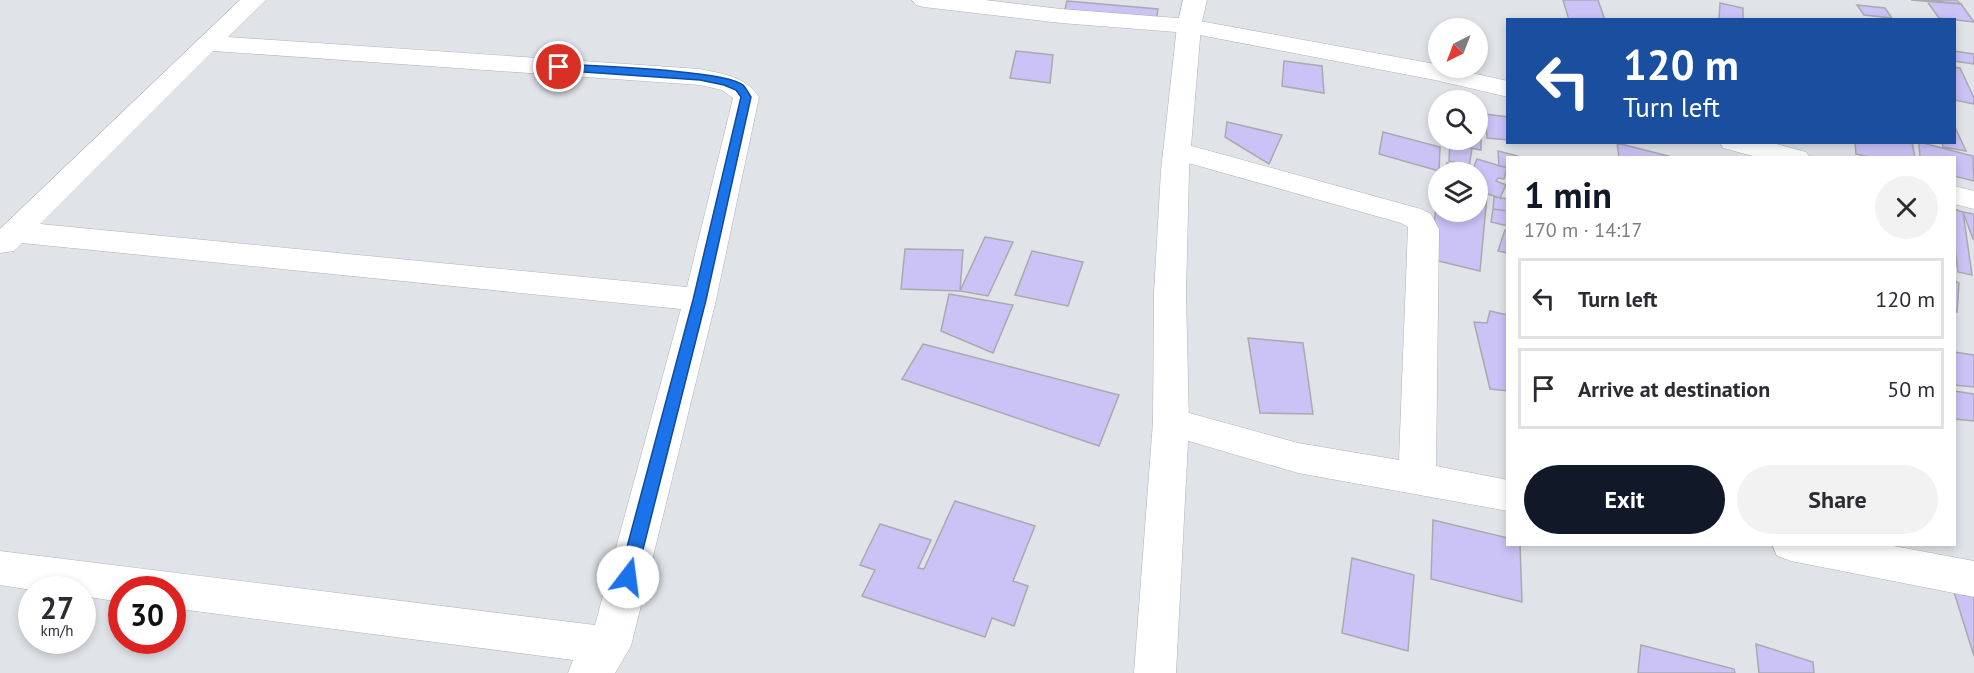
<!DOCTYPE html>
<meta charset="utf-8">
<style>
body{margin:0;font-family:"PT Sans",sans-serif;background:#f2f2f3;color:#2b2b33;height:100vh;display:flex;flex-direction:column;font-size:22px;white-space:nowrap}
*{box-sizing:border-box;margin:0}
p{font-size:20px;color:#7c7c81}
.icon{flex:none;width:33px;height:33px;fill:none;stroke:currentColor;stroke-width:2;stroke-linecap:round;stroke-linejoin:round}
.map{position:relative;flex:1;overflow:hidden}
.panel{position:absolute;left:1506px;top:156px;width:450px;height:390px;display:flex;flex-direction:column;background:#fff;border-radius:0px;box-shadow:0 3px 9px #0003}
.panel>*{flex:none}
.hud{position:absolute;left:1506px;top:18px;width:450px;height:126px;border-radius:0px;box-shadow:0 3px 9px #0003;background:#1a4fa0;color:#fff;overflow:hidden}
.needle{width:39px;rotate:222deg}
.buttons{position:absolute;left:1428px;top:18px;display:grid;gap:12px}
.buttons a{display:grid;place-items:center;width:60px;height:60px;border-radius:50%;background:#fff;box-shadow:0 3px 9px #0003;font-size:30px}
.speed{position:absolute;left:18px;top:576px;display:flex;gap:12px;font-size:30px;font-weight:700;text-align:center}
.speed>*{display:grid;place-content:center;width:78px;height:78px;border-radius:50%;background:#fff;box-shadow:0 3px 9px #0003;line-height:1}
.speed small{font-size:15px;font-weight:400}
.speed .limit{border:9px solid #d22;background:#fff;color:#111}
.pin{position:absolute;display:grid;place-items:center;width:51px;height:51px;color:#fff;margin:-26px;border:3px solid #fff;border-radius:50%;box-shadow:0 2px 6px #0007}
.me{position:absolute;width:66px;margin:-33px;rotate:15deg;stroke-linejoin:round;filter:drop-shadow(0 0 4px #0008)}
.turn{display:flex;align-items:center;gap:21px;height:126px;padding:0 18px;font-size:27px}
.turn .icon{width:78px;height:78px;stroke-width:2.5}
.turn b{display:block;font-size:42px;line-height:51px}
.round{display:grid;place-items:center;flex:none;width:63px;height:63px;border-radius:32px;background:#f2f2f3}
.head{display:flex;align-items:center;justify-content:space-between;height:102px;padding:0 18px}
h1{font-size:36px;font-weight:800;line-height:45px;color:#111827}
.action{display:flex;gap:12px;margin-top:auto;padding:12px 18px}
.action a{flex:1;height:69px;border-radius:36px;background:#111827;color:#fff;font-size:24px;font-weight:800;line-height:69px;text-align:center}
.action a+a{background:#f2f2f3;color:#2b2b33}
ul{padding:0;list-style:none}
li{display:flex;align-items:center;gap:18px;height:81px;margin:0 12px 9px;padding:0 6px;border:3px solid #e1e1e2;border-radius:0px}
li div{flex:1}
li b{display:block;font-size:22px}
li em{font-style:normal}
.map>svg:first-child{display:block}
.building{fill:#cbc2f6;stroke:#aaa9ae;stroke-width:1.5}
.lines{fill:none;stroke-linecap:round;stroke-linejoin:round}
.street-casing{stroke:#afb2b6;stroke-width:1}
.secondary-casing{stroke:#afb2b6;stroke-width:1}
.street{fill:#fff;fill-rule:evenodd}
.secondary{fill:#fff;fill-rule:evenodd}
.route{fill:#1a73e8;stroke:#114b97;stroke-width:1.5}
</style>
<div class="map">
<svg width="1974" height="673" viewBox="0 0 1974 673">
<rect width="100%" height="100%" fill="#e0e3e8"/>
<path class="building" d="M 1563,0 L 1598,0 L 1605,20 L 1569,20 Z
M 1911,0 L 1956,0 L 1961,4 Z
M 1926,0 L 1961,4 L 1974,22 L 1939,18 Z
M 1067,1 L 1158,9 L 1156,22 L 1064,13 Z
M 1720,3 L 1743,8 L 1743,20 L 1719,20 Z
M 1857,5 L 1885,8 L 1892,18 L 1864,15 Z
M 1016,51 L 1053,55 L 1050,83 L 1010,78 Z
M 1954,51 L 1974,54 L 1974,64 L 1954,61 Z
M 1284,61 L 1322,66 L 1324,93 L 1282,86 Z
M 1954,67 L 1960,68 L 1974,98 L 1974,104 L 1954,100 Z
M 1478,112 L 1481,113 L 1481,150 L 1465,147 L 1465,140 L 1478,140 Z
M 1485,114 L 1508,117 L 1508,140 L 1487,138 Z
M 1227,122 L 1282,135 L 1269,164 L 1225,137 Z
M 1954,125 L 1966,151 L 1943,147 L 1942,142 L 1954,142 Z
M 1383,132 L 1440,147 L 1439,171 L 1379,154 Z
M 1855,142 L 1912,142 L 1915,158 L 1872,158 L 1856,154 Z
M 1919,142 L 1973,156 L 1974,181 L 1954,176 L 1954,158 L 1920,158 Z
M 1617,143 L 1676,158 L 1619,158 Z
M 1450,144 L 1472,148 L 1469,167 L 1449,161 Z
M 1498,151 L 1518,156 L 1518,158 L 1508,158 L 1508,167 L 1499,166 Z
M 1477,159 L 1507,168 L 1504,179 L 1498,178 L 1496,181 L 1506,185 L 1500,198 L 1478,191 L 1478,172 L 1472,172 Z
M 1447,163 L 1464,168 L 1463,172 L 1444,172 Z
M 1438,189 L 1438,212 L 1478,212 L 1478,194 L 1487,196 L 1480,271 L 1430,259 Z
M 1494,197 L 1508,199 L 1508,211 L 1493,209 Z
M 1493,209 L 1508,211 L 1508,226 L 1491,222 Z
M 1954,209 L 1963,212 L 1972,275 L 1958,272 L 1954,241 Z
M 1963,212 L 1974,214 L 1974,239 L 1973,239 Z
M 1505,230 L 1508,230 L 1508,253 L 1498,251 Z
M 985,237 L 1013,242 L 988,296 L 960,291 Z
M 905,249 L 963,250 L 960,291 L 901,289 Z
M 1032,251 L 1083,262 L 1068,306 L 1015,295 Z
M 1954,281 L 1959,283 L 1957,312 L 1954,311 Z
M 949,294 L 1013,305 L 993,353 L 941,331 Z
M 1490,311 L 1508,315 L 1508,391 L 1490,389 L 1474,322 L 1487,323 Z
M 1248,338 L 1303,343 L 1313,414 L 1260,413 Z
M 923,344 L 1119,395 L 1099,446 L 902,379 Z
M 1954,352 L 1974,355 L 1974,387 L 1954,385 Z
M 1954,391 L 1974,394 L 1974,421 L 1954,419 Z
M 955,501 L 1035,526 L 1013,581 L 1028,586 L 1014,626 L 992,618 L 985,637 L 862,596 L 875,570 L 860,565 L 880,524 L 931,540 L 918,568 L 924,569 Z
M 1433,520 L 1508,538 L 1508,544 L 1520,544 L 1522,602 L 1431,579 Z
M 1352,558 L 1414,575 L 1408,651 L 1342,633 Z
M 1954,592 L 1974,597 L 1974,656 Z
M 1756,644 L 1813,662 L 1814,673 L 1759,673 Z
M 1641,645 L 1734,669 L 1735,673 L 1638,673 Z"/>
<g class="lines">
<defs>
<path id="street" d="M 240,0 L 266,0 L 228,37 L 700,69 C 723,74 745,76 759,97 L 716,300 L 631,646 L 615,673 L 568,673 L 573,660 L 172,608 L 172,590 L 122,590 L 122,602 L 82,596 L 82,590 L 32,590 L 0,585 L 0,551 L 595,625 L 681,309 L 22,243 L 14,251 L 0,253 L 0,229 ZM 213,51 L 700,85 L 722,90 L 733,98 L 687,287 L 40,224 Z
M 912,0 L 985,0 L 1061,9 L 1189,19 L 1435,64 L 1438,68 L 1449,68 L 1508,81 L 1508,97 L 1435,80 L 1189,33 L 1061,23 L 924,7 L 916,5 Z
M 1177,142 L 1421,209 L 1431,214 L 1439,229 L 1436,466 L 1508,480 L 1508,511 L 1298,473 L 1158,432 L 1153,422 L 1158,412 L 1171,408 L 1298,443 L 1399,460 L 1408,227 L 1401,223 L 1167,157 L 1163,151 L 1167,145 Z
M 1720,142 L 1769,142 L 1806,152 L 1810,158 L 1760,158 L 1723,148 Z
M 1954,186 L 1974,191 L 1974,209 L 1954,204 Z
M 1772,544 L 1883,544 L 1974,561 L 1974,597 L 1791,561 L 1777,556 Z"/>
<path id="secondary" d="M 1183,0 L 1207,0 L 1201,26 L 1189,171 L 1186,293 L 1189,422 L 1176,673 L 1134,673 L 1153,422 L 1154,293 L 1161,171 L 1177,26 Z"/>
</defs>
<use href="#street" class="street-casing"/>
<use href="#secondary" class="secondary-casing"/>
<use href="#street" class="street"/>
<use href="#secondary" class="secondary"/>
</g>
<path class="route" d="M 559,64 C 590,66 725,70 743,85 C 746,88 749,94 751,97 L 706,300 L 636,577 L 633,582 L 628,584 L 622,582 L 619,577 L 693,300 L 741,97 L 736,90 L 724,85 L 700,80 L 555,70 L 553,67 Z"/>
</svg>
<div class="buttons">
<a><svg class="needle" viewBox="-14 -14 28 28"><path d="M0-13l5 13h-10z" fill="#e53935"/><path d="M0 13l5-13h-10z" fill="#7c7c81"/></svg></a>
<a><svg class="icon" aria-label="search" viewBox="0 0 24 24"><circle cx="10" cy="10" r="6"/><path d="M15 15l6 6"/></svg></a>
<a><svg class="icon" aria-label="layers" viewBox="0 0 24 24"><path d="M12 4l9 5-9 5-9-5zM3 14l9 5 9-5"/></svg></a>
</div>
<div class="speed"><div>27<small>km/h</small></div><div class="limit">30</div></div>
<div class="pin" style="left:559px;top:67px;background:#d93025"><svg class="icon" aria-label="arrive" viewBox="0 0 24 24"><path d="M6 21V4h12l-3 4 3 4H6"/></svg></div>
<svg class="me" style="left:628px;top:577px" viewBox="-20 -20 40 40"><circle r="19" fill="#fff"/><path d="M0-13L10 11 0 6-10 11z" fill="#1a73e8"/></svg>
<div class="hud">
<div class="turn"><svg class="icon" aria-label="left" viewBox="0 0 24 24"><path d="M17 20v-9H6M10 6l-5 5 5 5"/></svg><div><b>120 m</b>Turn left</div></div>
</div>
<section class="panel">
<div class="head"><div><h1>1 min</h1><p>170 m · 14:17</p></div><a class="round"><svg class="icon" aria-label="close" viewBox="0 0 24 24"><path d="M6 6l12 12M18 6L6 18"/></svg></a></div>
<ul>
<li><svg class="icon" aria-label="left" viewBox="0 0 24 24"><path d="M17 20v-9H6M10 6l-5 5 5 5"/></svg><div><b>Turn left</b></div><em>120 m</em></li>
<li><svg class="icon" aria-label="arrive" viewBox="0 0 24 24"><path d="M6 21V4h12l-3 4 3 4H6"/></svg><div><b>Arrive at destination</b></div><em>50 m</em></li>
</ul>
<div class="action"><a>Exit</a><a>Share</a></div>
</section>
</div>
